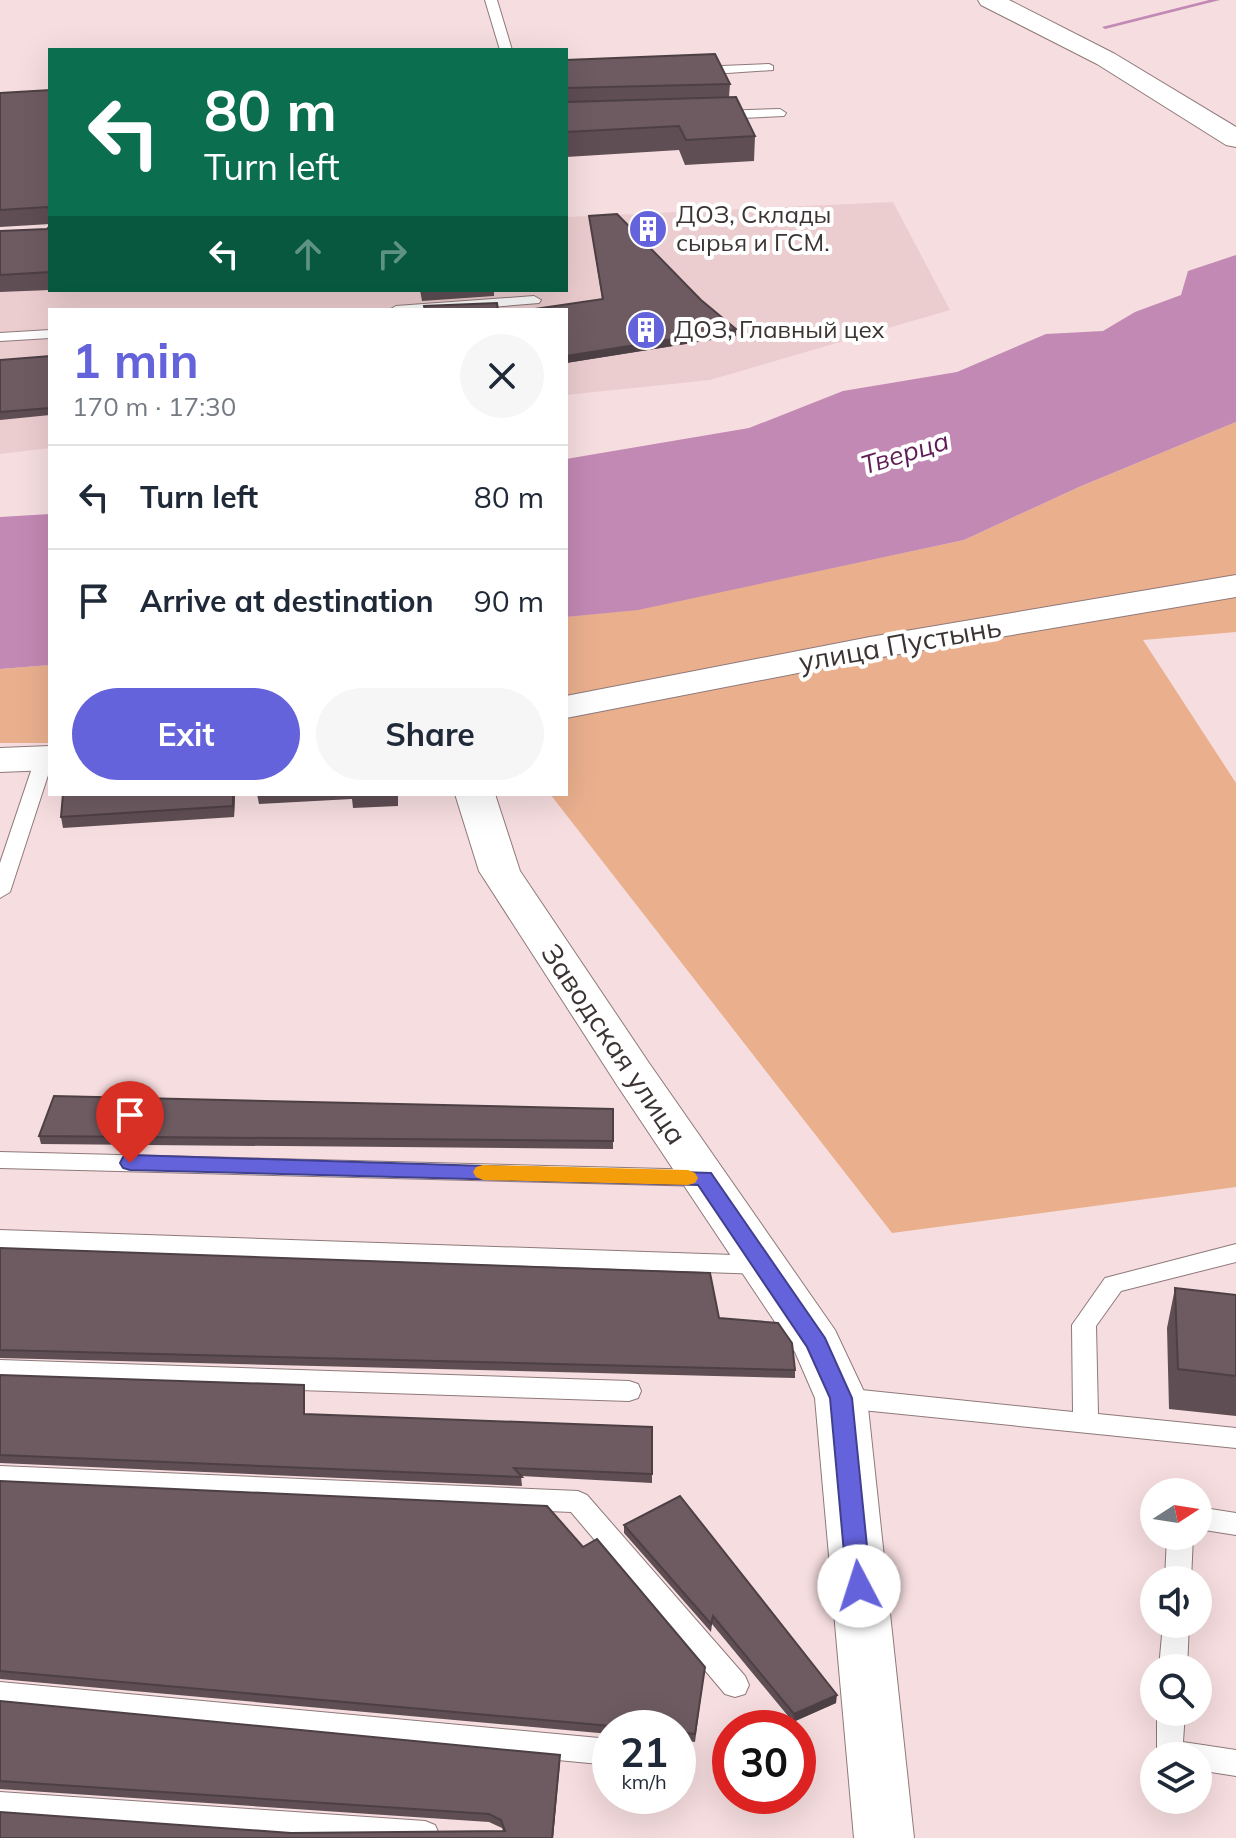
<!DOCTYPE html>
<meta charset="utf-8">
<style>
body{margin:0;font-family:Mulish,sans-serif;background:#f6f6f7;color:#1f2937;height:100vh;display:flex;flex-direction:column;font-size:30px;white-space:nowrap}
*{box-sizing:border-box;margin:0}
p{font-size:26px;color:#747a83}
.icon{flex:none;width:44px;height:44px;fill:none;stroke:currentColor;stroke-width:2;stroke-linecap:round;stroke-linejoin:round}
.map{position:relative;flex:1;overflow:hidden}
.panel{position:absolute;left:48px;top:308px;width:520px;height:488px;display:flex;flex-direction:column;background:#fff;border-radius:0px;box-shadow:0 8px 32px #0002}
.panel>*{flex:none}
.guide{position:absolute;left:48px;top:48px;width:520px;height:244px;border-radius:0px;box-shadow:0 8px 32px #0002;background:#0b6e4f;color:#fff;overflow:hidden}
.needle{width:52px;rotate:78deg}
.controls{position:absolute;left:1140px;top:1478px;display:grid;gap:16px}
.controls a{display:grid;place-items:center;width:72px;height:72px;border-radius:50%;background:#fff;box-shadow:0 8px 32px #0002;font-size:40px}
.speed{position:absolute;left:592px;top:1710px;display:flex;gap:16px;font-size:40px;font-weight:700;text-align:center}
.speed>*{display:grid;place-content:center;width:104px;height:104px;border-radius:50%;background:#fff;box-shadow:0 8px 32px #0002;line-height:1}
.speed small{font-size:20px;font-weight:400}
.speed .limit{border:12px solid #d22;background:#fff;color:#111}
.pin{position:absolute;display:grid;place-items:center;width:68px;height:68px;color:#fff;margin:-82px -34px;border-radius:50% 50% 50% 0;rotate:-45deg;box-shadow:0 0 8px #0007}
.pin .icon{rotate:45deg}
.me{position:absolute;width:88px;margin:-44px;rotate:355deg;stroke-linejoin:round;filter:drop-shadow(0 0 6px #0008)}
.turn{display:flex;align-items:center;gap:28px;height:168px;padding:0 24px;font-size:36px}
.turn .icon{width:104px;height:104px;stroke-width:2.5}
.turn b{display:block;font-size:56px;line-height:68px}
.lanes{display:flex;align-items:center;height:76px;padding:0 24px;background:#0003;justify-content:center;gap:40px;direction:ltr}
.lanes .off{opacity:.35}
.round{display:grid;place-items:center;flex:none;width:84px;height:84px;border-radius:42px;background:#f6f6f7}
.summary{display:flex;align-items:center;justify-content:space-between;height:136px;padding:0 24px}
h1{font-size:48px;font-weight:700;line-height:60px;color:#6463dc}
.cta{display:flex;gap:16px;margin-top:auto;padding:16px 24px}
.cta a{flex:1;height:92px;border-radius:48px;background:#6463dc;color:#fff;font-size:32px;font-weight:700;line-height:92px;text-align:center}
.cta a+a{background:#f6f6f7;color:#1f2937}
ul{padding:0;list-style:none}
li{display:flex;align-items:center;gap:24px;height:104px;padding:0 24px;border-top:2px solid #e0e1e3}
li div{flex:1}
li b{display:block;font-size:30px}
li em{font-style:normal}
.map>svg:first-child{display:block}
.built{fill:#eccdcf}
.green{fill:#eab08e}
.water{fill:#c289b4}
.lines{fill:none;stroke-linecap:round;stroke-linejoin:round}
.stream{fill:#c289b4;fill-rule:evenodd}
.service-casing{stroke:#8f797a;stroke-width:2}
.minor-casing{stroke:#8f797a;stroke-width:2}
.tertiary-casing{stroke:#8f797a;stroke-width:2}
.service{fill:#fff;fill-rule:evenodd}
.minor{fill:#fff;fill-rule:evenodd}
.tertiary{fill:#fff;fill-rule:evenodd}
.wall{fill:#5f4e54}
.shaded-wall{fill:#4d4045}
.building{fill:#6e5b62;stroke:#4d4045;stroke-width:2}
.route{fill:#6463dc;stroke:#41408f;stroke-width:2}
.slow{fill:#f59e0b}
.labels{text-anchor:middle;stroke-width:8;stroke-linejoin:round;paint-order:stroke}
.far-poi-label{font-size:24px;fill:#3c3333;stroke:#fff;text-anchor:start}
.far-water-label{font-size:26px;font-style:italic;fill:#5f1b53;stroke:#fff}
.street-label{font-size:28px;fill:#3c3333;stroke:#fff}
</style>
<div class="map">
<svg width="1236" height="1838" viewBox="0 0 1236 1838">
<rect width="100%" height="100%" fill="#f6dddf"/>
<path class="built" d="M 893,202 L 950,310 L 710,380 L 566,395 L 566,310 L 50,310 L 50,448 L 0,454 L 0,243 L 50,241 L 50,290 L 566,290 L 566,217 Z"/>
<path class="green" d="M 1236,422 L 1236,632 L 1143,640 L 1236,783 L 1236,1187 L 892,1233 L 550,794 L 566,794 L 566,617 L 638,609 L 964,540 L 1079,487 Z
M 50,665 L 50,743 L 0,743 L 0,669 Z"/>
<path class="water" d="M 1236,255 L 1236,422 L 1079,487 L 964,540 L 638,610 L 566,617 L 566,459 L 749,428 L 843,391 L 957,372 L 1046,334 L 1103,331 L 1135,312 L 1181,295 L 1188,271 Z
M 50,514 L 50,665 L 0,669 L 0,517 Z"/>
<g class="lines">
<path class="stream" d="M 1209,0 L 1220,0 L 1105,29 L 1102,27 Z"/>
<defs>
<path id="service" d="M 485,0 L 497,0 L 512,50 L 500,50 Z
M 769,64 L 773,66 L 773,70 L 698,75 L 692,71 L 698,67 Z
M 780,109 L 786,113 L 784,116 L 718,119 L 712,115 L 718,111 Z
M 534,296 L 541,300 L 539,303 L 454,310 L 389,310 L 396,306 Z
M 50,330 L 50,338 L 0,341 L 0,333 Z
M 44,753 L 50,755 L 50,769 L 10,892 L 0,898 L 0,863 L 35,759 Z
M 0,1152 L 704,1170 L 712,1172 L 715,1178 L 712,1184 L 704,1186 L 0,1168 Z
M 0,1230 L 763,1256 L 771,1259 L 775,1265 L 771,1271 L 763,1274 L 0,1248 Z
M 1236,1244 L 1236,1262 L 1121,1291 L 1096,1326 L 1098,1414 L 1236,1428 L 1236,1448 L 842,1408 L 833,1405 L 830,1398 L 833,1391 L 842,1388 L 1073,1412 L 1072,1325 L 1105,1278 Z
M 0,1360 L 629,1381 L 638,1384 L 641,1391 L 638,1398 L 629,1401 L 0,1380 Z
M 0,1466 L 578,1491 L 587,1495 L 745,1676 L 749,1685 L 745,1694 L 735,1697 L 725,1694 L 571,1512 L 0,1486 Z
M 1198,1507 L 1236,1513 L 1236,1535 L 1198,1529 Z
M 1167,1536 L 1193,1536 L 1191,1580 L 1165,1580 Z
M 1163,1624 L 1189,1624 L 1187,1668 L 1159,1668 Z
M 0,1682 L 610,1739 L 610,1765 L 0,1706 Z
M 1157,1712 L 1185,1712 L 1183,1742 L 1236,1750 L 1236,1776 L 1198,1770 L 1198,1756 L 1157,1756 Z
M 0,1792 L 425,1821 L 435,1825 L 439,1834 L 438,1838 L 289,1838 L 0,1818 Z"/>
<path id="minor" d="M 1236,575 L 1236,597 L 870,659 L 566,718 L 566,696 L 870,637 Z
M 50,746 L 50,770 L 0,772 L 0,748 Z
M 455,794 L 495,794 L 520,871 L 649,1063 L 835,1330 L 867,1398 L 914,1838 L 854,1838 L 815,1398 L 795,1352 L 617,1085 L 479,871 Z"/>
<path id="tertiary" d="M 978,0 L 1009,0 L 1115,54 L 1236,127 L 1236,147 L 1226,145 L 1097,64 L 981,5 Z"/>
</defs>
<use href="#service" class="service-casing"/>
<use href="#minor" class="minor-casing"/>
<use href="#tertiary" class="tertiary-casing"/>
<use href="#service" class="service"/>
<use href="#minor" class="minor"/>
<use href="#tertiary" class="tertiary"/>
</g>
<path class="wall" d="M 566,60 L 730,84 L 729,97 L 755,136 L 754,161 L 685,165 L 679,150 L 566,157 Z
M 50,90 L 50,224 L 0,227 L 0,93 Z
M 589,216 L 701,300 L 736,329 L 736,336 L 566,363 L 566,310 L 602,299 Z
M 50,226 L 50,290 L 0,292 L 0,231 L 47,229 Z
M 420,290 L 494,290 L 494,296 L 422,301 Z
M 50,356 L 50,415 L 0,420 L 0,360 Z
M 235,794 L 234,817 L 63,828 L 61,817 Z
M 257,794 L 398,794 L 398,806 L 353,808 L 352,799 L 259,804 Z
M 613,1109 L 613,1149 L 41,1144 L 39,1136 Z
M 0,1248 L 719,1318 L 795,1370 L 795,1378 L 0,1358 Z
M 1175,1288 L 1236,1295 L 1236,1416 L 1169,1409 L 1167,1328 Z
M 0,1375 L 305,1393 L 305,1414 L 652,1427 L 652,1483 L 521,1476 L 522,1486 L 0,1463 Z
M 0,1481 L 583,1547 L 705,1667 L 695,1742 L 678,1740 L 678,1728 L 610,1728 L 610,1734 L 0,1679 Z
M 624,1525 L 836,1703 L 793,1722 L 712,1624 L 711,1632 L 624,1533 Z
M 0,1701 L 560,1763 L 553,1838 L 291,1833 L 503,1831 L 502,1828 L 489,1822 L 0,1789 Z"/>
<path class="shaded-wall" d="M 736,329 L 736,336 L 566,363 L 566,356 Z
M 233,794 L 235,794 L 234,817 L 233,806 Z
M 837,1695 L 836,1703 L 793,1722 L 794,1714 Z
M 560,1755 L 553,1838 L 552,1838 Z"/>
<path class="building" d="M 715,54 L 730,84 L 566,88 L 566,60 Z
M 50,90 L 50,210 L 47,207 L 0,210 L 0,93 Z
M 736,97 L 755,136 L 686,140 L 679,126 L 566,132 L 566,102 Z
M 617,214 L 701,300 L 736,329 L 566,356 L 566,310 L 528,310 L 603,299 L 589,216 Z
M 50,226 L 50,272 L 0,275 L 0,231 L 47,229 Z
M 497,303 L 498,310 L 425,310 L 424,306 Z
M 50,356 L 50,408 L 0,412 L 0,360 Z
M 63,794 L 233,794 L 233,806 L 61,817 Z
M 54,1096 L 613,1109 L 613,1141 L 39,1136 Z
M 0,1248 L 710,1273 L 719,1318 L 778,1323 L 792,1343 L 795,1370 L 0,1350 Z
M 1175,1288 L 1236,1295 L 1236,1376 L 1178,1369 Z
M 0,1375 L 304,1385 L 304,1414 L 652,1427 L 652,1474 L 514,1468 L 522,1477 L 0,1455 Z
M 0,1481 L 547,1506 L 583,1547 L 597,1539 L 705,1667 L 695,1734 L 678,1732 L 678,1728 L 633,1728 L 0,1671 Z
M 680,1496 L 837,1695 L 794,1714 L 713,1616 L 711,1624 L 624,1525 Z
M 0,1701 L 560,1755 L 552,1838 L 0,1838 L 0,1812 L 291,1833 L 505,1831 L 501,1820 L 489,1814 L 0,1781 Z"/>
<path class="route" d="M 130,1155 L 711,1173 L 825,1338 L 852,1398 L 871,1586 L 868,1594 L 859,1597 L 851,1594 L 847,1586 L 830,1398 L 807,1347 L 698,1185 L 130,1170 L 123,1168 L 120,1163 L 123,1157 Z"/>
<path class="slow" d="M 483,1165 L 688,1170 L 695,1173 L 698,1178 L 695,1183 L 688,1185 L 483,1180 L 476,1177 L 473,1172 L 476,1167 Z"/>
<defs>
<symbol id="building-disc" viewBox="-11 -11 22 22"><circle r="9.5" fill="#6463dc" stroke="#fff"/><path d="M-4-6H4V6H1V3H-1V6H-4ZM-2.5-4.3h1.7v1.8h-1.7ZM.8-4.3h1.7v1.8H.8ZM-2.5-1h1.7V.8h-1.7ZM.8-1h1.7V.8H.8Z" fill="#fff"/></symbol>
</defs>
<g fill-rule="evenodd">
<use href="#building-disc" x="626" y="207" width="44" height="44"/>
<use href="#building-disc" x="624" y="308" width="44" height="44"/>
</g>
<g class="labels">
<g class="far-poi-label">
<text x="676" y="223">ДОЗ, Склады<tspan x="676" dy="28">сырья и ГСМ.</tspan></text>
<text x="674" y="338">ДОЗ, Главный цех</text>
</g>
<g class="far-water-label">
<text transform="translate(905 453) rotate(-17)" y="9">Тверца</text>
</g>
<g class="street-label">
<text transform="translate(900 644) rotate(-10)" y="10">улица Пустынь</text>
<text transform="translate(614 1044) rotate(56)" y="10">Заводская улица</text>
</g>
</g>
</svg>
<div class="controls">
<a><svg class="needle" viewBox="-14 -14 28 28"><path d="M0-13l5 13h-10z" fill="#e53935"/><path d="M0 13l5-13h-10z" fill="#747a83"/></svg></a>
<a><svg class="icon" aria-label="sound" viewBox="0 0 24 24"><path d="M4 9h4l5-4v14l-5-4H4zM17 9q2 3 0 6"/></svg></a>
<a><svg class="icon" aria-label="search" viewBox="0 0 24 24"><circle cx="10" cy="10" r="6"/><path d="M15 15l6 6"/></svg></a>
<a><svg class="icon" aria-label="layers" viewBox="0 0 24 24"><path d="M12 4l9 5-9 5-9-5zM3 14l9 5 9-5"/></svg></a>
</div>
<div class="speed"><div>21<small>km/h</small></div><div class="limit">30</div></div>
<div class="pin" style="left:130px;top:1163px;background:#d93025"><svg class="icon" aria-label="arrive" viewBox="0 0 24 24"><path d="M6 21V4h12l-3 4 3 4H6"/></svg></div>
<svg class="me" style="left:859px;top:1586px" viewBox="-20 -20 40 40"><circle r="19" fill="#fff"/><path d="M0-13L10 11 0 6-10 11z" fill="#6463dc"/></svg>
<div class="guide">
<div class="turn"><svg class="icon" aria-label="left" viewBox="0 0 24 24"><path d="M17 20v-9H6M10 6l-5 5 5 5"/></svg><div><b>80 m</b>Turn left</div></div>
<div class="lanes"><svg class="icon" aria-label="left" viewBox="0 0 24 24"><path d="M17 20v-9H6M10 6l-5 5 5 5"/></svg><svg class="icon off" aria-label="ahead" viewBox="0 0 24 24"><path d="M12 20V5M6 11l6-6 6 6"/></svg><svg class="icon off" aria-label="right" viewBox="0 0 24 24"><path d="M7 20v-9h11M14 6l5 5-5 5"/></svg></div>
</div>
<section class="panel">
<div class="summary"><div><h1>1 min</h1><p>170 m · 17:30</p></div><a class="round"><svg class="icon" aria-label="close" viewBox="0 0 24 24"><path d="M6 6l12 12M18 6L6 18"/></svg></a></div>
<ul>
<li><svg class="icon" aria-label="left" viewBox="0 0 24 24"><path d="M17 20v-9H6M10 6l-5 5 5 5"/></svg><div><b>Turn left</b></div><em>80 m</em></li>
<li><svg class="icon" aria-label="arrive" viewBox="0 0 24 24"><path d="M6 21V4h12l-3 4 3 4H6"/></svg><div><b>Arrive at destination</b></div><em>90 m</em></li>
</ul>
<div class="cta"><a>Exit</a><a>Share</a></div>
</section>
</div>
